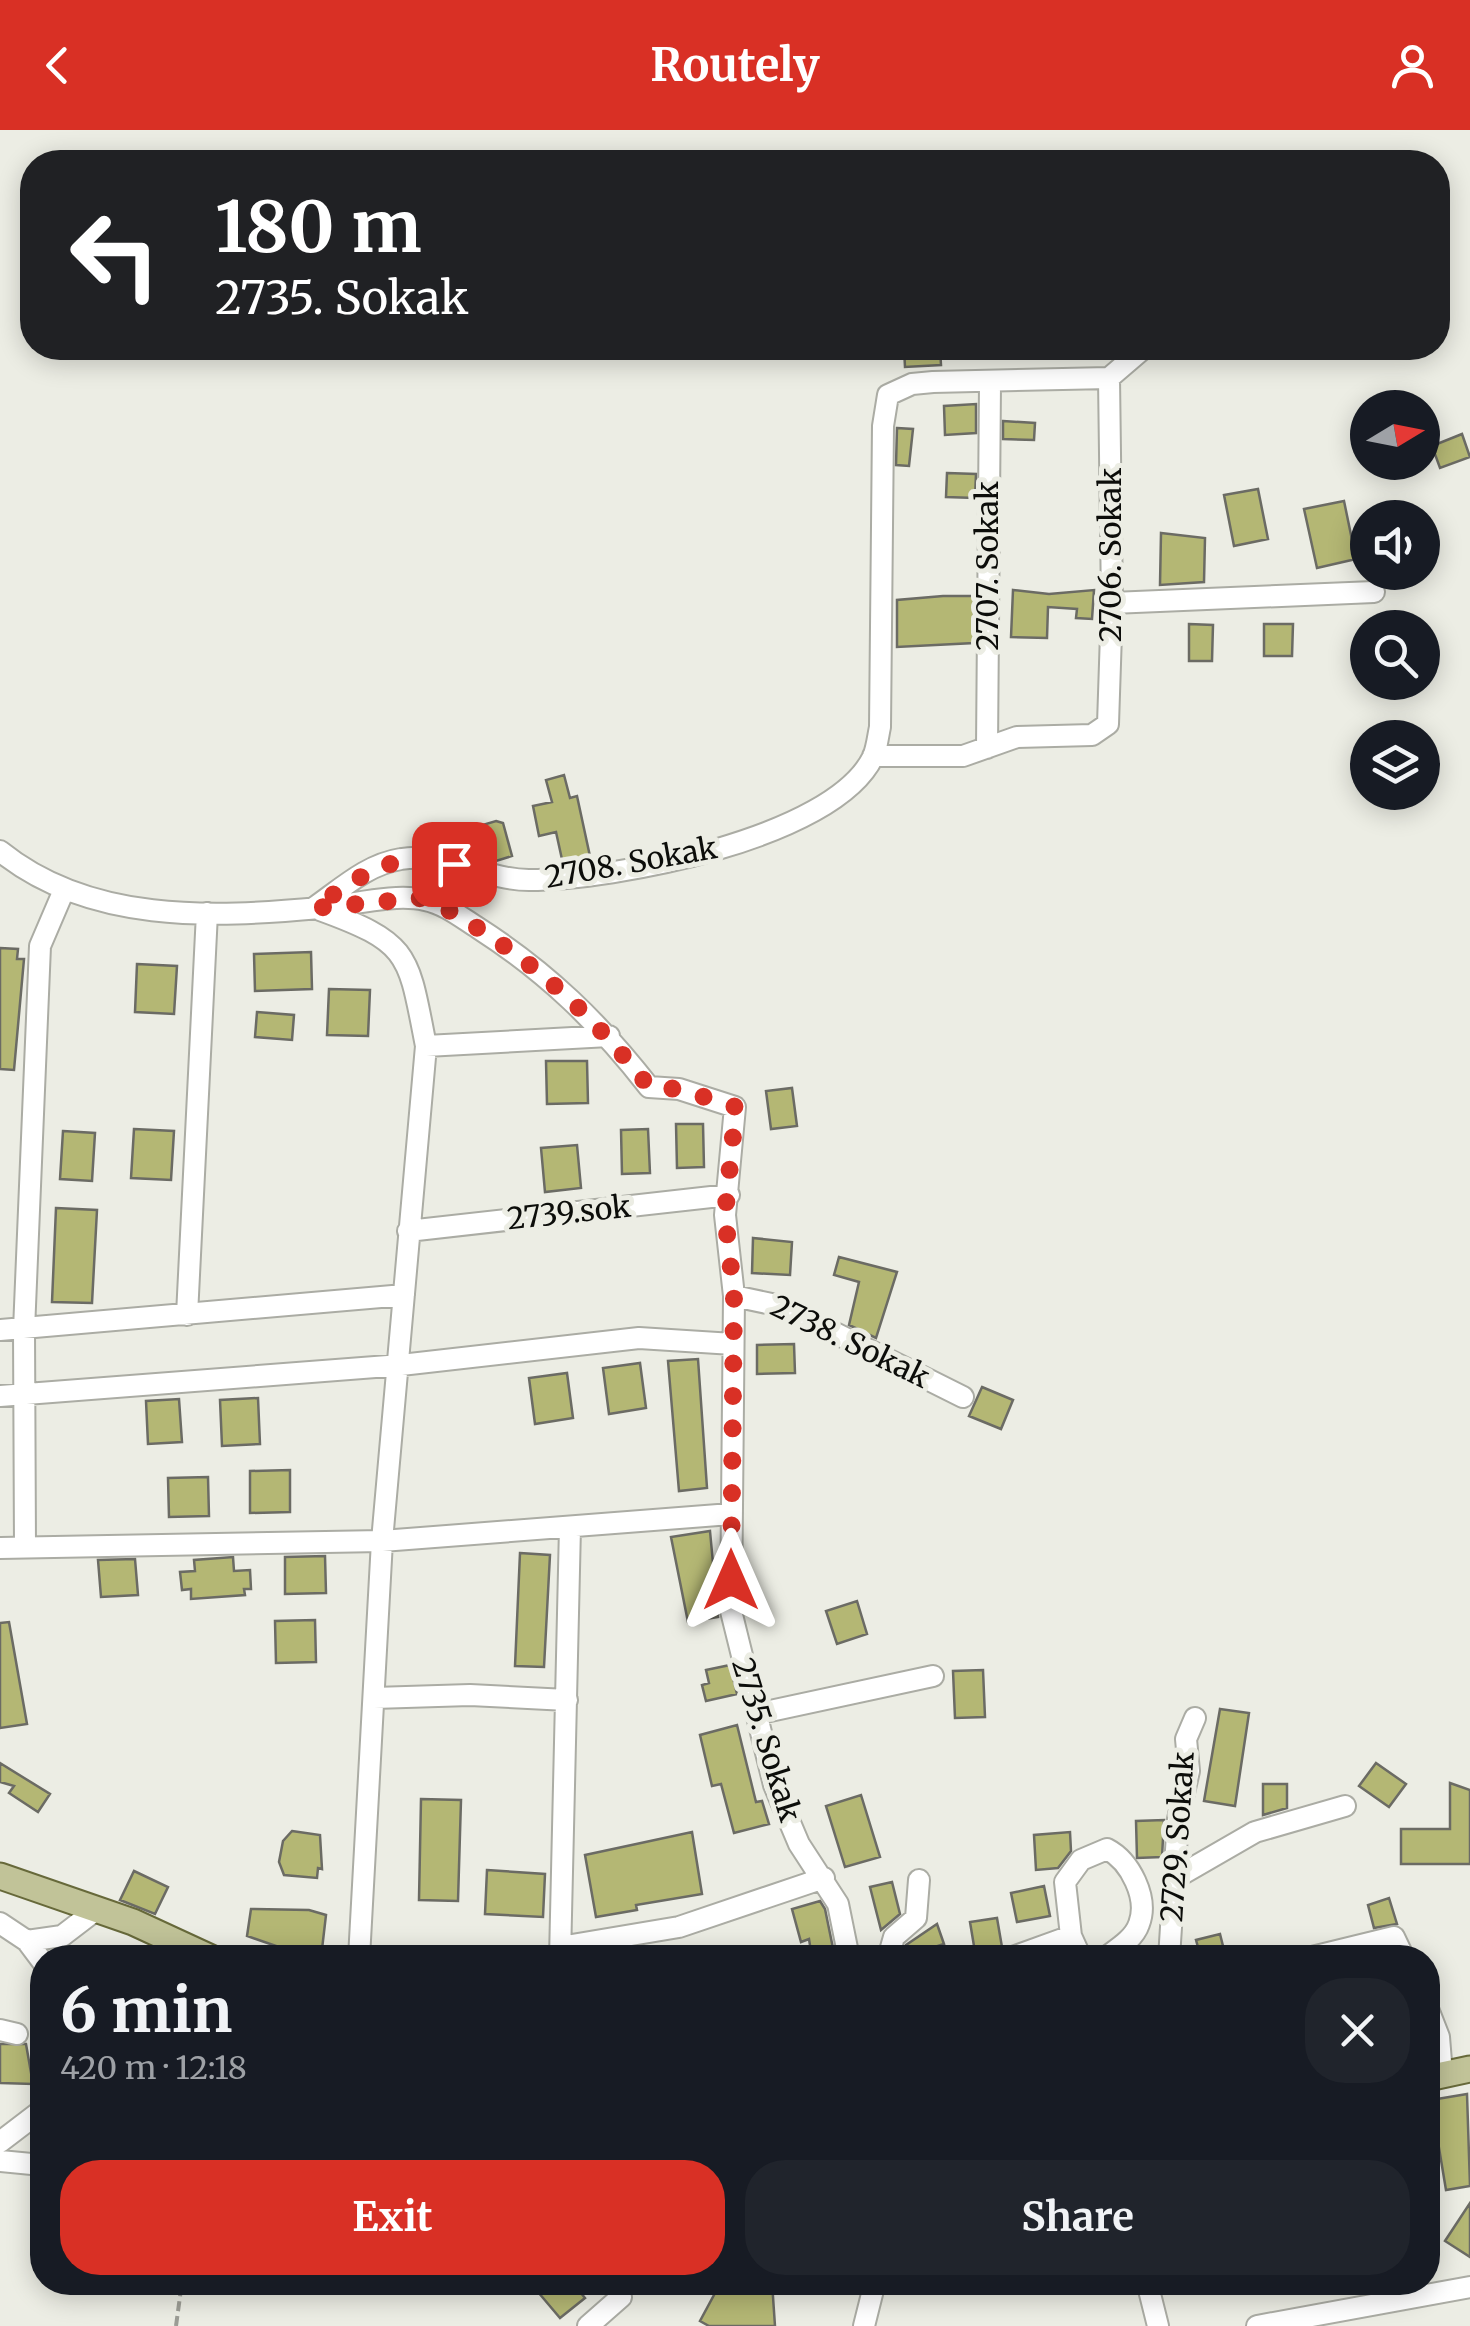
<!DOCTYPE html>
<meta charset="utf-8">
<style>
body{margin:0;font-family:Merriweather,serif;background:#20242c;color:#f1f3f6;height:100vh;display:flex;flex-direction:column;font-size:38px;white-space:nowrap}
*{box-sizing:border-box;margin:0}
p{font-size:32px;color:#9ea1a6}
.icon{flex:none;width:55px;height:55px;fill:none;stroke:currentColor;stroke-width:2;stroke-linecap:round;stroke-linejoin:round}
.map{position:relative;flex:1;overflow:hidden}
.panel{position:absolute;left:30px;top:1815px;width:1410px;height:350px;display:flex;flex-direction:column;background:#171b24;border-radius:40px;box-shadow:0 5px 25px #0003}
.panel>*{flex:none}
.hud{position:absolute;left:20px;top:20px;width:1430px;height:210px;border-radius:40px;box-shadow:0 5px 25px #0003;background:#202124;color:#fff;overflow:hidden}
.needle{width:65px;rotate:80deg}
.buttons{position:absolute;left:1350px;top:260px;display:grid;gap:20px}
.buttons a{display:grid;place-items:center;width:90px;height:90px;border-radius:50%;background:#171b24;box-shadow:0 5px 25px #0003;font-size:50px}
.pin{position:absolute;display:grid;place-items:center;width:85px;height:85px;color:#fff;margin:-42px;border-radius:20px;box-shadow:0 5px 15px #0006}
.me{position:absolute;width:110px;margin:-55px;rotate:0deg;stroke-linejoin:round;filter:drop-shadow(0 0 8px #0008)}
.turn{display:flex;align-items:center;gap:35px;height:210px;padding:0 30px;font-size:45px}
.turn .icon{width:130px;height:130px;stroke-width:2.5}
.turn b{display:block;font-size:70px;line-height:85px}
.round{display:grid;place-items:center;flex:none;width:105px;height:105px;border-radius:40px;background:#20242c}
.head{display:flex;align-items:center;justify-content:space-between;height:170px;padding:0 30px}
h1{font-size:60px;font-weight:700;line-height:75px}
.action{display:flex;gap:20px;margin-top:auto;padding:20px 30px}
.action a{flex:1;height:115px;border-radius:40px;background:#d93025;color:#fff;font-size:40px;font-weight:700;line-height:115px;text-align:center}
.action a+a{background:#20242c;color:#f1f3f6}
header{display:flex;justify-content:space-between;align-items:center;height:130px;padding:0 30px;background:#d93025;color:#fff;font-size:45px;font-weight:700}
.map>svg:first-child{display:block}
.building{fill:#b4b774;stroke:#6b6b64;stroke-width:2.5}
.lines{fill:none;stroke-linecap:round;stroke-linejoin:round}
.minor-casing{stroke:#abaca4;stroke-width:24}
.major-casing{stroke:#67693a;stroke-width:29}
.path{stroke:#9c9d96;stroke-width:4;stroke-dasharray:10 5;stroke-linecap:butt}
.minor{stroke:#fff;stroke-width:20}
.major{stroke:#c1c398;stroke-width:25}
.route{stroke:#d93025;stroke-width:18;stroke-dasharray:0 32.4}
.labels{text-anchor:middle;stroke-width:10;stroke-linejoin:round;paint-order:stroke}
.street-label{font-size:30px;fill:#0c0d0a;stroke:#ecede4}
</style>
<header><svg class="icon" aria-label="back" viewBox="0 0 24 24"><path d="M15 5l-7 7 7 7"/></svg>Routely<svg class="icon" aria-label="person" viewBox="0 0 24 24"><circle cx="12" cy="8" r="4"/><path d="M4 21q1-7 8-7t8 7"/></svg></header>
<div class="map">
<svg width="1470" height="2196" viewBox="0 0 1470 2196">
<rect width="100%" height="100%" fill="#ecede4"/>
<path class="building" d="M 904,218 L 940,218 L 941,235 L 905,237 Z
M 976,274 L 976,303 L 945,305 L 944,276 Z
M 1003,291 L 1035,293 L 1034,310 L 1003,309 Z
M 897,298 L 913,299 L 909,336 L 896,335 Z
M 1462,304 L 1470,327 L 1440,338 L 1432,316 Z
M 947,343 L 976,344 L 975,368 L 946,367 Z
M 1258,359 L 1268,409 L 1234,416 L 1224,365 Z
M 1344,371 L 1356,429 L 1317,438 L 1304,379 Z
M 1161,403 L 1205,408 L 1204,452 L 1160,455 Z
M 1013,460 L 1049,464 L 1094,460 L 1092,489 L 1076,488 L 1077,479 L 1048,477 L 1047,508 L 1011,507 Z
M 943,466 L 974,466 L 974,513 L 897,517 L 897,470 Z
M 1189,494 L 1213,495 L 1212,531 L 1189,531 Z
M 1264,494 L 1293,494 L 1292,526 L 1264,526 Z
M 564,645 L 570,668 L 577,666 L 591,731 L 563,734 L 556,702 L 539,706 L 533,676 L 552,672 L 546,650 Z
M 496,691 L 503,693 L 512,726 L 496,731 L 489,729 L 479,696 Z
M 0,818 L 18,819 L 17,829 L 24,829 L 14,940 L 0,939 Z
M 311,822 L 312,859 L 255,861 L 254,824 Z
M 137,834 L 177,836 L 174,884 L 135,882 Z
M 329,859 L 370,860 L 368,906 L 327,905 Z
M 257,882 L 294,885 L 292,910 L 255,907 Z
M 546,931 L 587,931 L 588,973 L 547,974 Z
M 792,958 L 797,996 L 771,999 L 766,961 Z
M 676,994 L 703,994 L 704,1037 L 677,1038 Z
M 134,999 L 174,1001 L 171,1050 L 131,1048 Z
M 648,999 L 650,1043 L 622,1044 L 621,1000 Z
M 63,1001 L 95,1003 L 92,1051 L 60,1049 Z
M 577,1015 L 581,1058 L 545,1062 L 541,1018 Z
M 56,1078 L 97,1080 L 92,1173 L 52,1172 Z
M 753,1108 L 792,1112 L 790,1145 L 752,1143 Z
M 839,1127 L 897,1142 L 876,1208 L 849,1195 L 859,1152 L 834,1145 Z
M 794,1214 L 795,1243 L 757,1244 L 757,1215 Z
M 698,1229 L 707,1358 L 679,1361 L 668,1231 Z
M 640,1233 L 646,1278 L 609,1284 L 603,1238 Z
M 567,1243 L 573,1288 L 535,1294 L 529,1248 Z
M 982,1257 L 1013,1270 L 1001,1299 L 969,1286 Z
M 258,1268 L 260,1314 L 222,1316 L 220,1270 Z
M 179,1269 L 182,1312 L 148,1314 L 146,1271 Z
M 290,1340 L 290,1382 L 250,1383 L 250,1341 Z
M 208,1347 L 209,1386 L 169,1387 L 168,1348 Z
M 710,1401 L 718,1487 L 688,1492 L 671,1407 Z
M 520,1423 L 550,1425 L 544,1537 L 515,1536 Z
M 325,1426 L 326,1463 L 285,1464 L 285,1427 Z
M 233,1427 L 234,1441 L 250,1440 L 251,1459 L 244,1459 L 245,1465 L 191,1469 L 191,1459 L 182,1460 L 180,1442 L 195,1441 L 194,1430 Z
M 135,1429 L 138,1465 L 101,1467 L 98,1430 Z
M 857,1471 L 867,1504 L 837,1514 L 826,1481 Z
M 315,1490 L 316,1532 L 276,1533 L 275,1491 Z
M 9,1492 L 27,1594 L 0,1598 L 0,1493 Z
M 730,1535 L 737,1564 L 706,1571 L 702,1555 L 709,1553 L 706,1540 Z
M 983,1540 L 985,1587 L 955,1588 L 953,1541 Z
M 1220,1579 L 1249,1583 L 1235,1676 L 1204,1671 Z
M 737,1595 L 756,1672 L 762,1671 L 769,1694 L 734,1703 L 721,1654 L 712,1656 L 700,1605 Z
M 0,1633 L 50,1664 L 38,1682 L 9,1663 L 14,1656 L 0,1652 Z
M 1376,1633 L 1406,1654 L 1389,1677 L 1359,1656 Z
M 1450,1653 L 1470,1660 L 1470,1734 L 1401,1734 L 1401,1699 L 1450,1699 Z
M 1263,1654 L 1287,1654 L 1287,1678 L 1263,1685 Z
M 861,1665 L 880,1727 L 845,1737 L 826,1676 Z
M 421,1669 L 461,1670 L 458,1771 L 419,1770 Z
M 1164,1690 L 1162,1727 L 1137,1728 L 1136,1691 Z
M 292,1701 L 320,1705 L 322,1739 L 318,1738 L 317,1748 L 284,1745 L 279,1732 L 283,1711 Z
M 692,1702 L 702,1764 L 636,1775 L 637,1780 L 596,1787 L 585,1725 Z
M 1070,1702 L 1071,1721 L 1058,1738 L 1036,1740 L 1034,1705 Z
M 487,1740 L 545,1744 L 543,1787 L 485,1784 Z
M 134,1741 L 168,1757 L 155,1784 L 120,1770 Z
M 892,1752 L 900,1784 L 881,1800 L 870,1757 Z
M 1044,1756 L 1050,1786 L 1017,1792 L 1011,1763 Z
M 1389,1768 L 1397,1794 L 1374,1798 L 1368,1775 Z
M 820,1771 L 825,1779 L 835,1828 L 812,1828 L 809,1809 L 801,1812 L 792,1779 Z
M 251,1779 L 309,1780 L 326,1785 L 321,1828 L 292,1828 L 281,1824 L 279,1817 L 247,1806 Z
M 997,1788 L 1002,1817 L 996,1828 L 976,1828 L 970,1792 Z
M 937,1794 L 944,1814 L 903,1827 L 906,1815 Z
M 1220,1804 L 1226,1828 L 1201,1828 L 1196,1810 Z
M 0,1914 L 26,1914 L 33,1954 L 0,1953 Z
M 1467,1964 L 1470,2056 L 1446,2060 L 1431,1970 Z
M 1470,2073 L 1470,2127 L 1445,2111 Z
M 550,2152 L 572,2152 L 585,2168 L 560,2188 L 538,2162 Z
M 721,2152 L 772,2152 L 775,2196 L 709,2196 L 700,2191 Z"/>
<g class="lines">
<defs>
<path id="minor" d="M 1112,473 L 1374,462
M 987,618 L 990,254
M 873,626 L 963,626 L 1017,607 L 1092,605 L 1108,594 L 1112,473 L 1109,248
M 0,721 C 89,793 211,788 320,778 C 352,775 394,763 425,770 C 445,774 462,788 478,798 C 548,843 599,893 649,957 L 679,959 L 735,977 L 725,1085 L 734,1166 L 731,1481 L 774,1655 L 799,1714 L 838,1774 L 849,1828
M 315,777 C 342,758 368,734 401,729 C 445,721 485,750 529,750 C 612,750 833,709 873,627 C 877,618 878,606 880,597 L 883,296 L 888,265 L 912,254 L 933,252 L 1109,248 L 1144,218
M 320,780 C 411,813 408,824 426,916 L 382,1411 L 359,1828
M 426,916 L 609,906
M 408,1101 L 729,1065
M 734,1166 L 781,1176 L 963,1267
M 187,1185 L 207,783
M 0,1200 L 404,1165
M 0,1266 L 401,1235 L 639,1208 L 733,1214
M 25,1417 L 24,1200 L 40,816 L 64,760
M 0,1418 L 382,1411 L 731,1384
M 374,1568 L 470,1565 L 567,1570
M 756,1584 L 933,1546
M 1177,1747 L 1255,1702 L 1345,1676
M 0,1793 L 27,1811 L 42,1831
M 1071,1806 L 1081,1828
M 27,1811 L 62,1806 L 96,1780
M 560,1817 L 679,1797 L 824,1748
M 560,1828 L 570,1397
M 888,1828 L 894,1807 L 916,1788 L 919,1750
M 1010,1828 L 1071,1806 L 1065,1752 L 1081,1730 L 1107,1719 C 1130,1731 1149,1768 1139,1794 C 1134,1809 1117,1819 1105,1828
M 1169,1828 L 1178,1689 L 1189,1641 L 1186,1609 L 1195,1588
M 1308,1828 L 1394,1807 L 1404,1828
M 1428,1879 L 1439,1907 L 1442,1944
M 0,1900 L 17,1904
M 0,2012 L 42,1980
M 0,2031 L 42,2035
M 1147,2152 L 1158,2196
M 588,2196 L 621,2167
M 864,2196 L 875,2152
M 1257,2196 L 1470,2157"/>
<path id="major" d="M 0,1746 L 133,1792 L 211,1828
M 1428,1948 L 1470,1939"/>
</defs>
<use href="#minor" class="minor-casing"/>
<use href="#major" class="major-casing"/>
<path class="path" d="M 176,2196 L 182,2152"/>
<use href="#minor" class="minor"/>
<use href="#major" class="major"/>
</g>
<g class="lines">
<path class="route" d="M 454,734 C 395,718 360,746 314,778 L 422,768 L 438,774 C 527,825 586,877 649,957 L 679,959 L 736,977 L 725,1085 L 734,1166 L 731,1450"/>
</g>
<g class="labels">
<g class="street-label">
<text transform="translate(1111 425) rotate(-90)" y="10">2706. Sokak</text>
<text transform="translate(988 436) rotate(-90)" y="10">2707. Sokak</text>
<text transform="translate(631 733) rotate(-10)" y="10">2708. Sokak</text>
<text transform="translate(569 1083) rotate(-6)" y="10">2739.sok</text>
<text transform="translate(850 1212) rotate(26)" y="10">2738. Sokak</text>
<text transform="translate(766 1610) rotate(73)" y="10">2735. Sokak</text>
<text transform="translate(1178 1707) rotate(-86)" y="10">2729. Sokak</text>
</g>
</g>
</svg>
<div class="buttons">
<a><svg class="needle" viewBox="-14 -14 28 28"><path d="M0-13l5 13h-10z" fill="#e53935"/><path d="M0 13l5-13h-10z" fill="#9ea1a6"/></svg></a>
<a><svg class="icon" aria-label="sound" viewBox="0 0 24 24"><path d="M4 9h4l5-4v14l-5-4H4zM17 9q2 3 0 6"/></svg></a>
<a><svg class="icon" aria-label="search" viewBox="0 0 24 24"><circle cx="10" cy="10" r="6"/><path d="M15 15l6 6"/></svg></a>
<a><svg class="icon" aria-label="layers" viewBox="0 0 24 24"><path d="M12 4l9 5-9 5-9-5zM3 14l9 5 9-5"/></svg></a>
</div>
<div class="pin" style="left:454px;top:734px;background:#d93025"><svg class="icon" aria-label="arrive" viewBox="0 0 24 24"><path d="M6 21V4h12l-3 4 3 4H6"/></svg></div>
<svg class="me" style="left:731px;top:1450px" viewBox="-20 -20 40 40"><path d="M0-17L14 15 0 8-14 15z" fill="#d93025" stroke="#fff" stroke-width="4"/></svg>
<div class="hud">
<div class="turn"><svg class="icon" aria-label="left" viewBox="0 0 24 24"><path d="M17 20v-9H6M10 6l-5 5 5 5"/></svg><div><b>180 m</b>2735. Sokak</div></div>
</div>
<section class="panel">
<div class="head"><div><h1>6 min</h1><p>420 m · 12:18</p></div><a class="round"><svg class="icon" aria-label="close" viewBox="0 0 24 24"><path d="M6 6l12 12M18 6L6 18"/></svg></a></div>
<div class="action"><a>Exit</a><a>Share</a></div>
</section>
</div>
